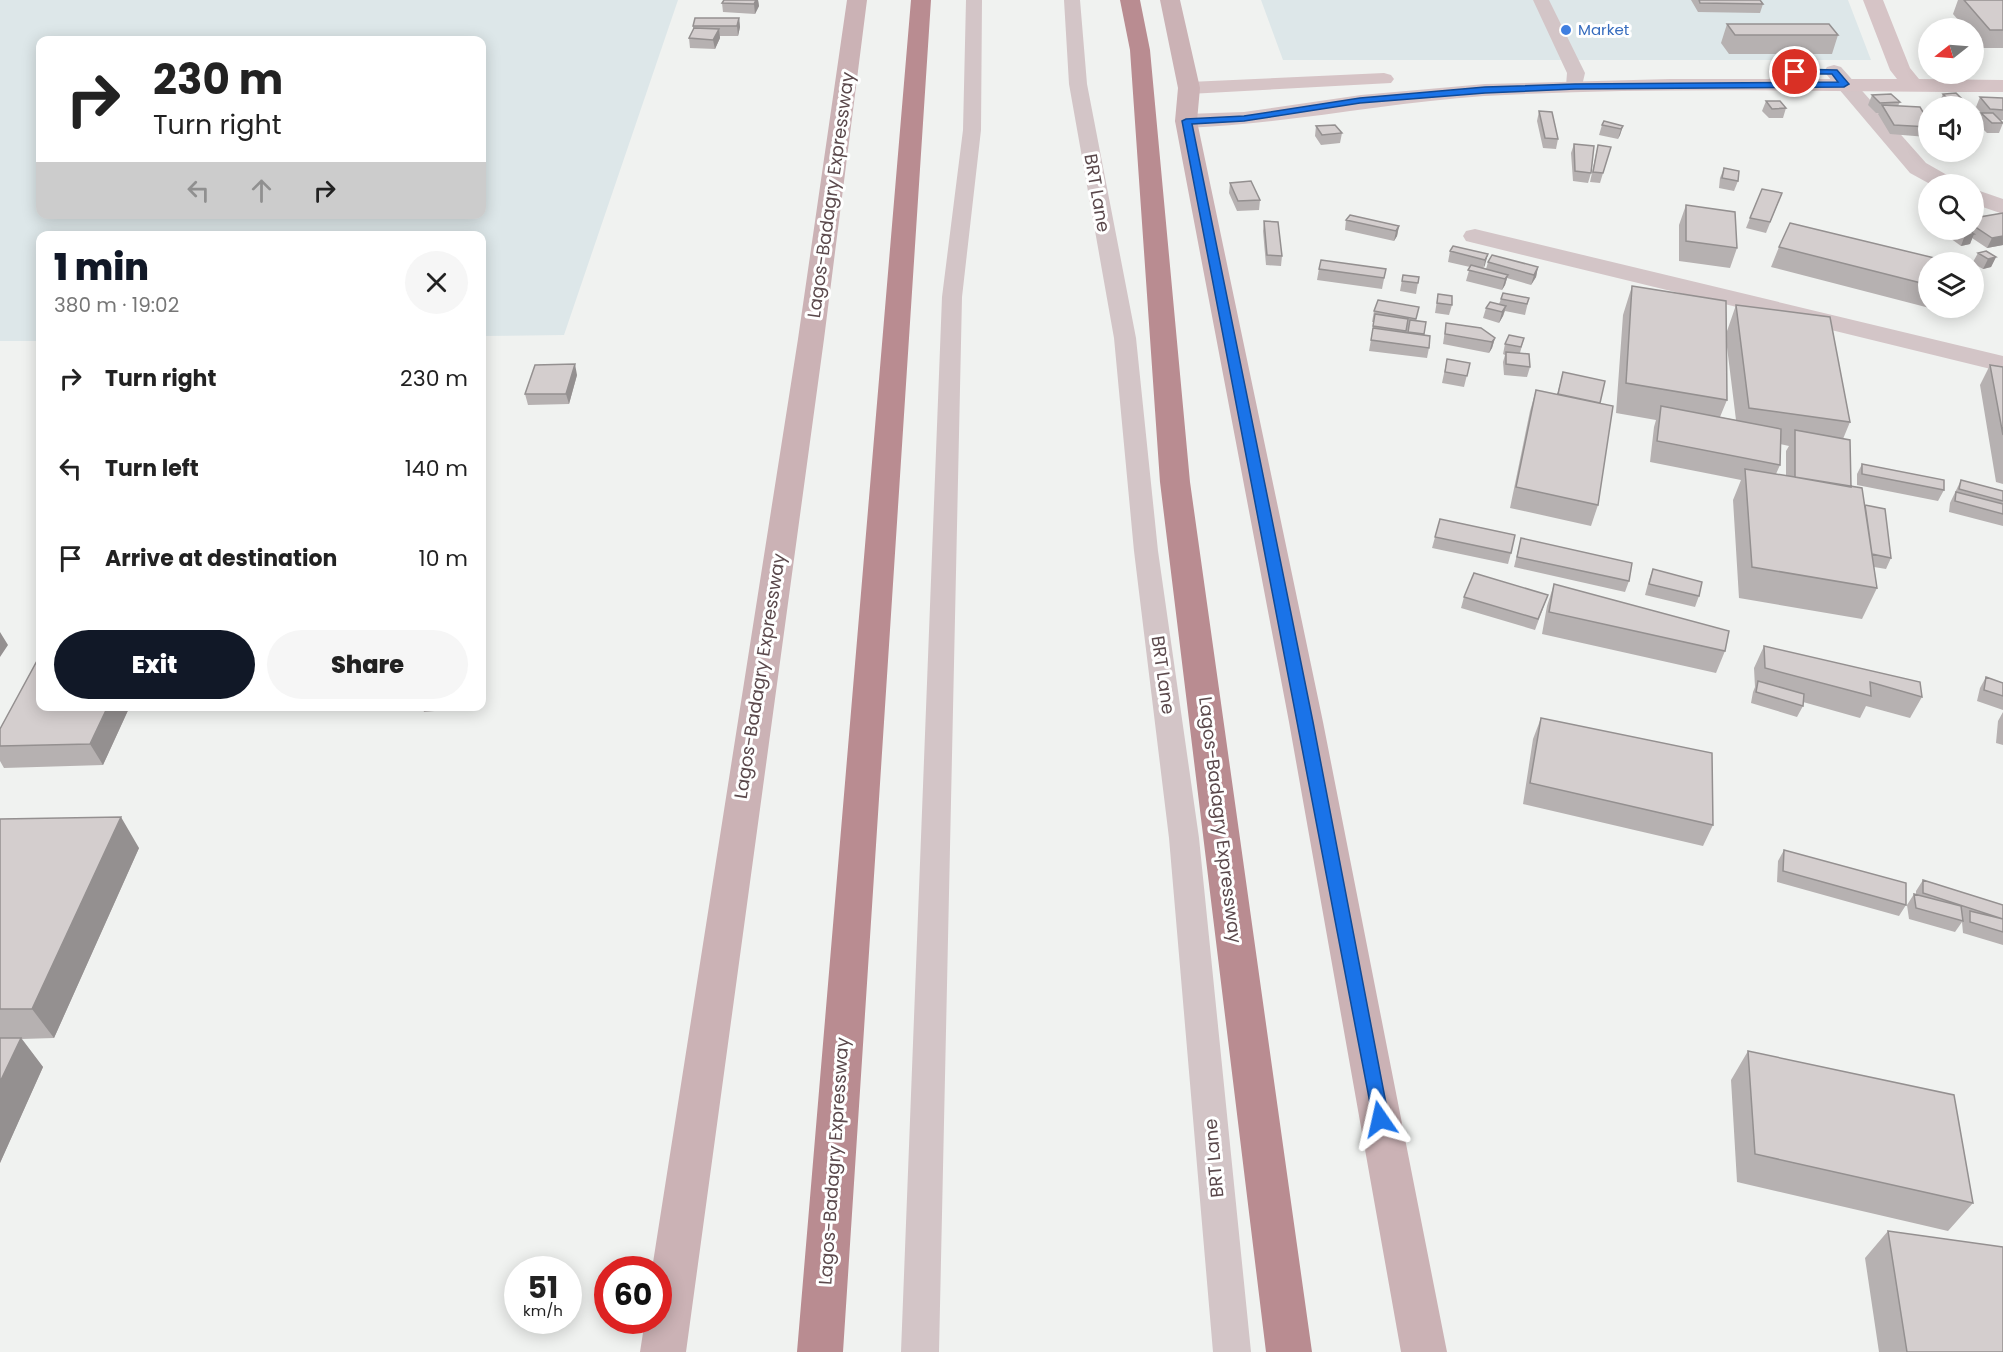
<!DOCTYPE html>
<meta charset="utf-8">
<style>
body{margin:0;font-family:Poppins,sans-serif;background:#f6f6f6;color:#222;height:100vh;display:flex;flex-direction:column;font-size:22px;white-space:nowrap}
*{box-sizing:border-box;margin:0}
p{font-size:20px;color:#767676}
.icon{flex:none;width:33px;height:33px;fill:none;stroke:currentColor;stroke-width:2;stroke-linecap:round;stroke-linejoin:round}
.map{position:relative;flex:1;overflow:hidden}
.drawer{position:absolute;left:36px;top:231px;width:450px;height:480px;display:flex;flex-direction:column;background:#fff;border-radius:12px;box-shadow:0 3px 15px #0003}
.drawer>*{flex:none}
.guide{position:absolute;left:36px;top:36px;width:450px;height:183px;border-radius:12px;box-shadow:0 3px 15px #0003;background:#fff;color:#222;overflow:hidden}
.needle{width:39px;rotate:253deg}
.controls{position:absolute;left:1918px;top:18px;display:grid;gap:12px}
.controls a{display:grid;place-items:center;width:66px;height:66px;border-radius:50%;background:#fff;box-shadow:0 3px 15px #0003;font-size:30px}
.speed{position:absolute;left:504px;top:1256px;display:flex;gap:12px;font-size:30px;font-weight:700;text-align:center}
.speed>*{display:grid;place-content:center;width:78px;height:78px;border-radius:50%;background:#fff;box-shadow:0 3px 15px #0003;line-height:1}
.speed small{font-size:15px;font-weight:400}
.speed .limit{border:9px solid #d22;background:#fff;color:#111}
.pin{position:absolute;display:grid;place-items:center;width:51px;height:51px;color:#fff;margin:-26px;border:3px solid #fff;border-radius:50%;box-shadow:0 2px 6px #0007}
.me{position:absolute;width:66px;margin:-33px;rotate:349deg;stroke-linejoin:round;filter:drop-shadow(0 0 4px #0008)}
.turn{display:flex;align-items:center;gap:21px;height:126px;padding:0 18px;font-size:27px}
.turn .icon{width:78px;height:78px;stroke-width:2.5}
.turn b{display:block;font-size:42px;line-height:51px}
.lanes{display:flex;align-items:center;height:57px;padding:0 18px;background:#0003;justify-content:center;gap:30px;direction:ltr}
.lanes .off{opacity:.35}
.round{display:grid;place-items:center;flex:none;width:63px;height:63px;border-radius:32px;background:#f6f6f6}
.head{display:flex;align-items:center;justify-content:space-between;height:102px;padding:0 18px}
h1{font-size:36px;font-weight:800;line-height:45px;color:#111827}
.button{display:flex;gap:12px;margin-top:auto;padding:12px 18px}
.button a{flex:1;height:69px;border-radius:36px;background:#111827;color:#fff;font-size:24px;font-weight:800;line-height:69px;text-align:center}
.button a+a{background:#f6f6f6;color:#222}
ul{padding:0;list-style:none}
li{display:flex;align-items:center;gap:18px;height:90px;padding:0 18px}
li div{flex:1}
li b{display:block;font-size:22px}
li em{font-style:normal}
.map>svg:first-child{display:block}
.commercial{fill:#dde7e9;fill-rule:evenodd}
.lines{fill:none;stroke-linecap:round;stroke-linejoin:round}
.lane{fill:#d3c5c7;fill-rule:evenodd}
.street{fill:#d3c5c7;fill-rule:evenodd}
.secondary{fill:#d6c4c6;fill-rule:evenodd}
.primary{fill:#cbb2b5;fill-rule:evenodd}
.highway{fill:#b98c91;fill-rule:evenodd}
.wall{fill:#b6b1b1;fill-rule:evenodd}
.shaded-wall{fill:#949090}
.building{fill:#d4cece;stroke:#949090;stroke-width:1.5}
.route{fill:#1a73e8;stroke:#114b97;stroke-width:1.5}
.shop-dot{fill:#3f7fe0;stroke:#fff;stroke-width:2}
.labels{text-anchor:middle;stroke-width:6;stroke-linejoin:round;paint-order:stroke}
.far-shop-label{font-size:15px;fill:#366cbe;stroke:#fff;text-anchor:start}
.street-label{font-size:18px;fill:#5b494c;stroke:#fff}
</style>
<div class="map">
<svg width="2003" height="1352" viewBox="0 0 2003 1352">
<rect width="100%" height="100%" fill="#f0f2f0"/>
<path class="commercial" d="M 0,0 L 678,0 L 564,335 L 482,336 L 482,236 L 40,236 L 40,341 L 0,341 ZM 40,40 L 482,40 L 482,214 L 40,214 Z
M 1261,0 L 1848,0 L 1871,60 L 1283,60 Z"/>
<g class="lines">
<path class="lane" d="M 966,0 L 982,0 L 981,130 L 962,297 L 939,1352 L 901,1352 L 942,297 L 963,130 Z
M 1064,0 L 1080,0 L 1087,84 L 1136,338 L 1158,551 L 1199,838 L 1251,1352 L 1213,1352 L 1169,838 L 1134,551 L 1114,338 L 1069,84 Z
M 1533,0 L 1549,0 L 1585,73 L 1581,90 L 1575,91 L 1566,86 L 1567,73 Z"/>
<path class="street" d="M 1834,65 L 1841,67 L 1926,163 L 1954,179 L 1957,184 L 1930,184 L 1910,173 L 1827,75 L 1824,71 L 1827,67 Z
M 1974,189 L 2003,199 L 2003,214 L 1974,204 Z
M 1475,229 L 2003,356 L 2003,372 L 1466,241 L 1463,236 L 1466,231 Z"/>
<path class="secondary" d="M 1863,0 L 1883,0 L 1910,68 L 1919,79 L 2003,80 L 2003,92 C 1831,92 1657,86 1484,96 C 1384,103 1286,124 1186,128 L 1178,126 L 1175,121 L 1178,116 L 1186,114 L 1244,112 L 1361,95 L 1485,84 L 1670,79 L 1897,79 L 1890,70 Z
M 1384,73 L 1391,75 L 1394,79 L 1391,83 L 1189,94 L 1182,92 L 1178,88 L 1182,84 L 1189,82 Z"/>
<path class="primary" d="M 847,0 L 867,0 L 824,339 L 686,1352 L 640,1352 L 645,1320 L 658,1320 L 658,1269 L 652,1269 L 798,339 Z
M 1160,0 L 1180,0 L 1200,88 L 1197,121 L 1323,722 L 1447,1352 L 1401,1352 L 1289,722 L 1175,121 L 1178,88 Z"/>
<path class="highway" d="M 911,0 L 931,0 L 843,1352 L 797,1352 Z
M 1120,0 L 1140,0 L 1150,50 L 1190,482 L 1312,1352 L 1266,1352 L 1160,482 L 1130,50 Z"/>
</g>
<path class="wall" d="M 758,0 L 759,6 L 755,14 L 723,12 L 722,3 Z
M 1691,0 L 1760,0 L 1763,4 L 1760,13 L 1698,12 Z
M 1958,0 L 2003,0 L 2003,48 L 1983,48 L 1974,38 L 1974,28 L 1965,28 L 1953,14 Z
M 739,18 L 740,27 L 738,36 L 720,36 L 720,38 L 715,49 L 690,48 L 689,38 L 693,30 L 693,26 Z
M 1727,24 L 1838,35 L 1832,54 L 1729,54 L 1721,43 Z
M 1943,94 L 1963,100 L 1960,106 L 1942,106 L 1939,103 Z
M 1872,95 L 1900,102 L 1898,106 L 1929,122 L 1929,133 L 1927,137 L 1890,134 L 1878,114 L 1879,113 L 1876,113 L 1868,105 Z
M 1980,97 L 2003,98 L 2003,120 L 2000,120 L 2003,123 L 1999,133 L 1987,133 L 1977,123 L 1981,113 L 1976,107 Z
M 1766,101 L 1786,108 L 1783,118 L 1769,118 L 1762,111 Z
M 1539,111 L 1558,139 L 1556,149 L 1543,148 L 1537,121 Z
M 1602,125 L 1623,126 L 1620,135 L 1618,139 L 1599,135 Z
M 1316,126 L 1342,133 L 1340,143 L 1321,145 L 1315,136 Z
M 1574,144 L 1591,173 L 1588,183 L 1573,181 L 1571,153 Z
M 1598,145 L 1611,147 L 1600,183 L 1590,182 Z
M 1724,168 L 1738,181 L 1734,191 L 1719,188 L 1720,178 Z
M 1230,183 L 1260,200 L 1259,210 L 1237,211 L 1229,193 Z
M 1782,193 L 1766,233 L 1746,228 L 1750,218 Z
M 1686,205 L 1737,248 L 1730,268 L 1679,261 L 1679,225 Z
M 2003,213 L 2003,245 L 1987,248 L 1972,238 L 1970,244 L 1961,246 L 1950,238 L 1954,230 L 1974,230 L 1974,218 Z
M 1346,220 L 1399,226 L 1397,236 L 1394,241 L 1345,230 Z
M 1264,221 L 1282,256 L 1281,266 L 1266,265 L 1263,231 Z
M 1779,247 L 1929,262 L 1929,308 L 1947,308 L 1945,312 L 1771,267 Z
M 1450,251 L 1488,254 L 1483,268 L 1486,269 L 1488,262 L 1538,267 L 1536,277 L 1531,285 L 1507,278 L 1505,285 L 1502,290 L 1466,281 L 1470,267 L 1448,262 Z
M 1978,253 L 1996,257 L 1991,267 L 1983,269 L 1974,264 L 1973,262 Z
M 1319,269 L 1386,269 L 1382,289 L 1317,280 Z
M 1403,275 L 1419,277 L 1416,294 L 1400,291 Z
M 1632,286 L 1726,334 L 1736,305 L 1850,422 L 1843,439 L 1851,487 L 1865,505 L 1891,558 L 1886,569 L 1874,567 L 1877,588 L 1862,619 L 1739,598 L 1733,500 L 1741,480 L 1650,462 L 1654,427 L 1656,420 L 1616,413 L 1623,315 ZM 1726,339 L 1736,420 L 1720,417 L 1727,400 ZM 1780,444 L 1789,446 L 1786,451 L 1786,476 L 1776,474 L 1780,465 Z
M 1438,294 L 1452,305 L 1449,315 L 1435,313 Z
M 1529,298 L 1525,315 L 1505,311 L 1503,316 L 1499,323 L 1483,318 L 1486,308 L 1499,304 L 1501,299 Z
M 1419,307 L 1416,320 L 1426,322 L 1424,335 L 1429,348 L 1427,358 L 1369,351 L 1374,322 L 1372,322 L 1374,311 Z
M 1446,323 L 1495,338 L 1492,348 L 1489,353 L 1443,344 Z
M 1524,338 L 1520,353 L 1530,367 L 1527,377 L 1504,375 L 1503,362 L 1505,355 L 1503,354 L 1505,344 Z
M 1447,359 L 1470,363 L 1464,387 L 1442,383 Z
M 1990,365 L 2003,367 L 2003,484 L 1996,482 L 1980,385 Z
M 1563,372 L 1600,403 L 1598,505 L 1591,526 L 1510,508 L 1530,411 L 1536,390 L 1557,395 Z
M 577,375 L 569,404 L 528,405 L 525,394 Z
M 1862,464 L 1944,490 L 1938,501 L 1857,485 L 1857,474 Z
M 1961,480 L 2003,491 L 2003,526 L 1949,512 L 1950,503 Z
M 1440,519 L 1511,553 L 1508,564 L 1432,548 Z
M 1521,538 L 1629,581 L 1625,592 L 1514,567 Z
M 1653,569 L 1699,596 L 1695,607 L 1645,595 L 1649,580 Z
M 1554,584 L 1725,651 L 1716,673 L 1542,634 L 1547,606 Z
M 1548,595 L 1535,630 L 1461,608 L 1464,597 Z
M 1764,646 L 1922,697 L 1910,718 L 1866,706 L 1860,718 L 1803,702 L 1803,706 L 1797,717 L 1751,703 L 1753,692 L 1755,687 L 1754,668 Z
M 1986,677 L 2003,683 L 2003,710 L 1977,701 L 1980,688 Z
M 40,706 L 130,706 L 103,765 L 4,768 L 0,761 L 0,729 Z
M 422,706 L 467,706 L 466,708 L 424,712 Z
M 2003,712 L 2003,745 L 1996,743 L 1998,721 Z
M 1541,718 L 1713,825 L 1703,846 L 1523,804 L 1533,739 Z
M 0,819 L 139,848 L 54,1038 L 22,1039 L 43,1067 L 0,1163 Z
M 1784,850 L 1906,905 L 1899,916 L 1777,882 L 1778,861 Z
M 1923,880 L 2003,905 L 2003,945 L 1963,933 L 1962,922 L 1955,932 L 1909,919 L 1907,905 L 1914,894 L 1916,895 L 1916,891 Z
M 1748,1051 L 1973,1203 L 1948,1231 L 1737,1182 L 1731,1080 Z
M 1888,1231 L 2003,1352 L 1879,1352 L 1865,1258 Z"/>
<path class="shaded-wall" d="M 755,0 L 758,0 L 759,6 L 755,14 L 754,4 Z
M 739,18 L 740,27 L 738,36 L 737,26 Z
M 719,29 L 720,38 L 715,49 L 713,40 Z
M 1623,126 L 1620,135 L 1618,139 L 1621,129 Z
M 1399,226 L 1397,236 L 1394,241 L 1396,231 Z
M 1974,234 L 1970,244 L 1961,246 L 1965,235 Z
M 2003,236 L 2003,245 L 1987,248 L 1992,238 Z
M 1488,254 L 1485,265 L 1483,270 L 1485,260 Z
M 1996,257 L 1991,267 L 1983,269 L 1988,259 Z
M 1538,267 L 1536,277 L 1531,285 L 1534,275 Z
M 1508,275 L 1505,285 L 1502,290 L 1505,279 Z
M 1506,306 L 1503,316 L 1499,323 L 1502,312 Z
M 1495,338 L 1492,348 L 1489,353 L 1492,342 Z
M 575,364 L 577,375 L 569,404 L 566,394 Z
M 0,632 L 8,645 L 0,657 Z
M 108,706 L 130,706 L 103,765 L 90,744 Z
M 121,817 L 139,848 L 54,1038 L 32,1009 Z
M 21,1038 L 43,1067 L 0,1163 L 0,1082 Z"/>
<path class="building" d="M 724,0 L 756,0 L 754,4 L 722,3 Z
M 1699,0 L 1760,0 L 1763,4 L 1700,3 Z
M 1964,0 L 2003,0 L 2003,30 L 1990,30 Z
M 695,18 L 739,18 L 737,26 L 693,26 Z
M 1727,24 L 1829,24 L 1838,35 L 1735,35 Z
M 694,28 L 719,29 L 713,40 L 689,38 Z
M 1956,93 L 1963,100 L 1950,101 L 1943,94 Z
M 1891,94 L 1900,102 L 1880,103 L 1872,95 Z
M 1980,97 L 2003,98 L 2003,110 L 1990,109 Z
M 1766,101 L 1780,101 L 1786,108 L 1772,109 Z
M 1953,102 L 1960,106 L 1951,106 L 1945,103 Z
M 1882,105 L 1920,107 L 1929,122 L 1929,127 L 1894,125 Z
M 1539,111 L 1552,112 L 1558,139 L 1545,138 Z
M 1981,113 L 1993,113 L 2003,123 L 1992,123 Z
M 1604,121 L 1623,126 L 1621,129 L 1602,125 Z
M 1335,125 L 1342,133 L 1322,135 L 1316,126 Z
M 1574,144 L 1594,146 L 1591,173 L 1575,171 Z
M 1598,145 L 1611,147 L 1603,173 L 1593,172 Z
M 1724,168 L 1739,171 L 1738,181 L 1722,178 Z
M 1251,181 L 1260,200 L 1238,201 L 1230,183 Z
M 1762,189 L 1782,193 L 1770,222 L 1750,218 Z
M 1686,205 L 1735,212 L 1737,248 L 1686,241 Z
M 2003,213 L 2003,236 L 1992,238 L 1974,226 L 1974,218 Z
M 1350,215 L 1399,226 L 1396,231 L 1346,220 Z
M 1264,221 L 1278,222 L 1282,256 L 1267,255 Z
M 1790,223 L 1951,262 L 1929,262 L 1929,285 L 1779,247 Z
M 1957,230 L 1968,230 L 1974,234 L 1965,235 Z
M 1453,246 L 1488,254 L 1485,260 L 1450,251 Z
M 1986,251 L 1996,257 L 1988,259 L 1978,253 Z
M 1492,255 L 1538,267 L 1534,275 L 1488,262 Z
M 1321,260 L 1386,269 L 1384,278 L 1319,269 Z
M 1471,265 L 1508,275 L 1505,279 L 1468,270 Z
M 1403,275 L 1419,277 L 1418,283 L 1402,281 Z
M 1632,286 L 1726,301 L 1727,400 L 1626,383 Z
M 1503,293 L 1529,298 L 1527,304 L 1501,299 Z
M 1438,294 L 1452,296 L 1452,305 L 1437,303 Z
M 1378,300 L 1419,307 L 1416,319 L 1374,311 Z
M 1490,302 L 1506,306 L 1502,312 L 1486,308 Z
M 1736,305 L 1830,317 L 1850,422 L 1749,408 Z
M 1375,314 L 1408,319 L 1406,331 L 1373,326 Z
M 1410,320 L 1426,322 L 1424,334 L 1408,332 Z
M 1446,323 L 1481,328 L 1495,338 L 1492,342 L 1445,334 Z
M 1373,328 L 1430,336 L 1429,348 L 1371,340 Z
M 1509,335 L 1524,338 L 1521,347 L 1505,344 Z
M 1506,352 L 1529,354 L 1530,367 L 1506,364 Z
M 1447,359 L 1470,363 L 1467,376 L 1445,372 Z
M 575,364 L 566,394 L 525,394 L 535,365 Z
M 1990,365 L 2003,367 L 2003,435 Z
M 1563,372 L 1605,381 L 1600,403 L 1558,394 Z
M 1536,390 L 1613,406 L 1598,505 L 1516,487 Z
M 1661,406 L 1781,429 L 1780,465 L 1657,441 Z
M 1795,430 L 1850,440 L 1851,487 L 1795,477 Z
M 1862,464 L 1944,480 L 1944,490 L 1862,474 Z
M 1745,469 L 1862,488 L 1877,588 L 1752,567 Z
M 1961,480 L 2003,491 L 2003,501 L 1959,489 Z
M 1956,492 L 2003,504 L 2003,514 L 1955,501 Z
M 1865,505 L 1885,509 L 1891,558 L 1872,554 Z
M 1440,519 L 1515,535 L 1511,553 L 1435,537 Z
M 1521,538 L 1632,563 L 1629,581 L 1517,557 Z
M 1653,569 L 1702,582 L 1699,596 L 1649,584 Z
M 1474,573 L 1548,595 L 1538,619 L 1464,597 Z
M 1554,584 L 1729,631 L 1725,651 L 1549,612 Z
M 1764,646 L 1920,682 L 1922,697 L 1870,682 L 1871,696 L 1765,668 Z
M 38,659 L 40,659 L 40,706 L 108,706 L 90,744 L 0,746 L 0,729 Z
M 1986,677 L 2003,683 L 2003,696 L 1984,690 Z
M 1758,681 L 1804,694 L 1803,706 L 1756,692 Z
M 1541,718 L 1712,753 L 1713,825 L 1530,783 Z
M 121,817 L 32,1009 L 0,1009 L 0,819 Z
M 1784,850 L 1906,883 L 1906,905 L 1783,871 Z
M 1923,880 L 2003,905 L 2003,919 L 1923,893 Z
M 1914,894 L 1961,906 L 1963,921 L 1916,908 Z
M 1970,911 L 2003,919 L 2003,932 L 1970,922 Z
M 0,1038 L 21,1038 L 0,1082 Z
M 1748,1051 L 1954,1095 L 1973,1203 L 1755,1154 Z
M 1888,1231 L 2003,1247 L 2003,1352 L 1907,1352 Z"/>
<path class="route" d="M 1795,69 L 1837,70 L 1849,84 L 1844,87 L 1575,89 L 1485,93 L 1360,103 L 1244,121 L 1192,124 L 1313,722 L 1389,1119 L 1387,1124 L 1380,1127 L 1374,1124 L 1182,121 L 1186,119 L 1244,116 L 1360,98 L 1485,87 L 1575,84 L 1838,82 L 1832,74 L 1792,74 Z"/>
<circle class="shop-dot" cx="1566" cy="30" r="6"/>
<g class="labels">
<g class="far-shop-label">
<text x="1578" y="35">Market</text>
</g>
<g class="street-label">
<text transform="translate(1097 193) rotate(80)" y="6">BRT Lane</text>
<text transform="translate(831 195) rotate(-82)" y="6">Lagos-Badagry Expressway</text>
<text transform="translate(1163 675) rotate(82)" y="6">BRT Lane</text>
<text transform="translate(760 676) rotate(-81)" y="6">Lagos-Badagry Expressway</text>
<text transform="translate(1220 820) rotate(83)" y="6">Lagos-Badagry Expressway</text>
<text transform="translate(1214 1158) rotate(-95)" y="6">BRT Lane</text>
<text transform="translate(834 1161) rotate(-86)" y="6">Lagos-Badagry Expressway</text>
</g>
</g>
</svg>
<div class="controls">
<a><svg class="needle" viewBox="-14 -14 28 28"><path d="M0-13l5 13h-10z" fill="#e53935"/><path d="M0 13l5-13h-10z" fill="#767676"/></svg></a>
<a><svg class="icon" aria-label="sound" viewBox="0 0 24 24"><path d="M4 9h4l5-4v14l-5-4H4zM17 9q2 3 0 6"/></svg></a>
<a><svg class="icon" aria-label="search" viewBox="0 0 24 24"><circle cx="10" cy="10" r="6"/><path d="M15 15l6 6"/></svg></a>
<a><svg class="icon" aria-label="layers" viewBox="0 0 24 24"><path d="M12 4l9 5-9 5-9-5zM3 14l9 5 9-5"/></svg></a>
</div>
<div class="speed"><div>51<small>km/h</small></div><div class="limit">60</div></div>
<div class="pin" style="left:1795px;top:72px;background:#d93025"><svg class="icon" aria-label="arrive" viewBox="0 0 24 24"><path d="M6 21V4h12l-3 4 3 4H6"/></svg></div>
<svg class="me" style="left:1380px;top:1119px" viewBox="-20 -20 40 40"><path d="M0-17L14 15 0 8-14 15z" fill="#1a73e8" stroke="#fff" stroke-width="4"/></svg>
<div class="guide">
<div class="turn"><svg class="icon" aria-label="right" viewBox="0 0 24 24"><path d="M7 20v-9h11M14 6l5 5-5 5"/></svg><div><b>230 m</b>Turn right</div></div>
<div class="lanes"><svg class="icon off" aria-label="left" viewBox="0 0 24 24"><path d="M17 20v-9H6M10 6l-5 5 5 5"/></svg><svg class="icon off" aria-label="ahead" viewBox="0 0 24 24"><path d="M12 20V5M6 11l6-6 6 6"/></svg><svg class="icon" aria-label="right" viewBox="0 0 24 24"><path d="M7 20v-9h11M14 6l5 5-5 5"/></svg></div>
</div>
<section class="drawer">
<div class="head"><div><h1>1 min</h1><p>380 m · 19:02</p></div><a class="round"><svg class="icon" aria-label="close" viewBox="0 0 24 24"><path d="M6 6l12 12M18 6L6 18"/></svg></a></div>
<ul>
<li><svg class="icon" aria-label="right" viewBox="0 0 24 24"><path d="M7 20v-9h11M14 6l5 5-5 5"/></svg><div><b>Turn right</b></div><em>230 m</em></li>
<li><svg class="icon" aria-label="left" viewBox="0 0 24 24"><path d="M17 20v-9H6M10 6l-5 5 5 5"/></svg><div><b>Turn left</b></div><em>140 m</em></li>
<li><svg class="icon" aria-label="arrive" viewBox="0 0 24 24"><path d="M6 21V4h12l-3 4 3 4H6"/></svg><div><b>Arrive at destination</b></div><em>10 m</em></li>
</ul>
<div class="button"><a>Exit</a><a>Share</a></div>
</section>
</div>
